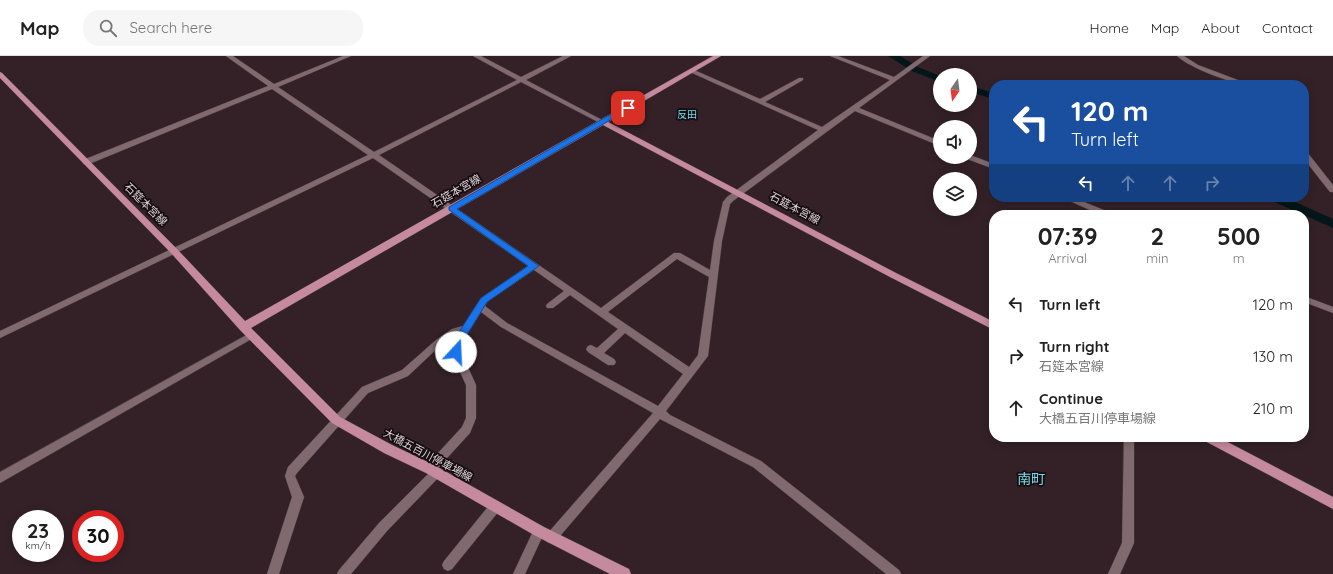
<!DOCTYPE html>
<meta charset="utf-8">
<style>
body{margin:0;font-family:Quicksand,"Noto Sans JP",sans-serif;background:#f6f6f6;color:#222;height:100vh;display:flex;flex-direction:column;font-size:15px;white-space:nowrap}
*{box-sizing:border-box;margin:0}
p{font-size:13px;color:#767676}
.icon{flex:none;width:22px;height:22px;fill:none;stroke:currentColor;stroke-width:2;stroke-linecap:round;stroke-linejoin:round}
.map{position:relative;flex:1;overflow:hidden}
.details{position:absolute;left:989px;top:154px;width:320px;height:232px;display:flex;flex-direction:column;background:#fff;border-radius:16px;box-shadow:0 2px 10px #0003}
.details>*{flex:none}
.guide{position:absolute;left:989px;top:24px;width:320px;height:122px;border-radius:16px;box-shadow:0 2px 10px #0003;background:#1a4fa0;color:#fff;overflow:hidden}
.needle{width:26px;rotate:194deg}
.buttons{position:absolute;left:933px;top:12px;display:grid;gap:8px}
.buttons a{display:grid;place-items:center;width:44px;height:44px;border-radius:50%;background:#fff;box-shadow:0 2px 10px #0003;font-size:20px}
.speed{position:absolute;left:12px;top:454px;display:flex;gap:8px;font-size:20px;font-weight:700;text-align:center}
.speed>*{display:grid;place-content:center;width:52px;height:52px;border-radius:50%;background:#fff;box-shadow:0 2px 10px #0003;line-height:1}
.speed small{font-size:10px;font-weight:400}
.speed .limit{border:6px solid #d22;background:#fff;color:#111}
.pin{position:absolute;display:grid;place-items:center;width:34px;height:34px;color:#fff;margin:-17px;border-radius:8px;box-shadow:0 2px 6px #0006}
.me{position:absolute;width:44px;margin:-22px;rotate:20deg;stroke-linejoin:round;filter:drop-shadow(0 0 3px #0008)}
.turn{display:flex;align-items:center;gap:14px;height:84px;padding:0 16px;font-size:18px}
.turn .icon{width:52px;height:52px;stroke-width:2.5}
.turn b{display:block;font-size:28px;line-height:34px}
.lanes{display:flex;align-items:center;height:38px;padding:0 16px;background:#0003;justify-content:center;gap:20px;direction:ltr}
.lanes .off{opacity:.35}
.eta{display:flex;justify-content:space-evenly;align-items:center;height:68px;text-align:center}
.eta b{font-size:24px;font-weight:700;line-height:28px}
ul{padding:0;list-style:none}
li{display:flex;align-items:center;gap:12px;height:52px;padding:0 16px}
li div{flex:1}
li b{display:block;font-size:15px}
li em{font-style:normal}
header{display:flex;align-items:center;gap:24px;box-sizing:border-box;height:56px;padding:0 20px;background:#fff;border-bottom:1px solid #e0e0e0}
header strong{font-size:19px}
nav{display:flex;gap:22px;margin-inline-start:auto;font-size:14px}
.search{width:280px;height:36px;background:#f6f6f6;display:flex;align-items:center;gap:10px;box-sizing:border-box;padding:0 14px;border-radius:16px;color:#767676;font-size:15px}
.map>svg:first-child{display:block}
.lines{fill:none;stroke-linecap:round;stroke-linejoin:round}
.river{fill:#041619;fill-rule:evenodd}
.minor-casing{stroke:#4d3e43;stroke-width:1}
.major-casing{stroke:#4d3e43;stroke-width:1}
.minor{fill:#806a70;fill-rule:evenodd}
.major{fill:#c68a9e;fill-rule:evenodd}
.route{fill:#1a73e8;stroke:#114b97}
.labels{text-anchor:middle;stroke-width:3.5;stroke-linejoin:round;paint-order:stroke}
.far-neighbourhood-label{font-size:10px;fill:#73ddec;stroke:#150d10}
.street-label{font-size:11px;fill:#ded2d6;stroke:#150d10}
.near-neighbourhood-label{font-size:14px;fill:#73ddec;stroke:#150d10}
</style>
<header>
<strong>Map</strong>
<div class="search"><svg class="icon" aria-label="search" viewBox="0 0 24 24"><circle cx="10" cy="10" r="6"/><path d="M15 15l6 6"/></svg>Search here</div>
<nav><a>Home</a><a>Map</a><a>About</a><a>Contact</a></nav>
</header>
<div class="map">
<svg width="1333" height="518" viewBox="0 0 1333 518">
<rect width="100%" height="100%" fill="#332127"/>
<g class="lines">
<path class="river" d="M 888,0 L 900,0 L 918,11 L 940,20 L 940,26 L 912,15 Z
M 970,30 L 994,37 L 994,43 L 970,36 Z
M 1268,141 L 1284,141 L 1333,163 L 1333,172 L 1270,144 Z"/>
<defs>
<path id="minor" d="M 226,0 L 233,0 L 274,28 L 343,0 L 351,0 L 278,31 L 374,96 L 517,24 L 473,0 L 481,0 L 521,21 L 563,0 L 571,0 L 526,24 L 604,65 L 604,67 L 600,67 L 521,26 L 379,99 L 601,252 L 674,197 L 680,197 L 710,214 L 714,185 L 723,146 L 727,141 L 818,74 L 690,16 L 690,14 L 694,14 L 760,43 L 799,22 L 803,22 L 803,24 L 765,46 L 822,71 L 890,24 L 830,0 L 838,0 L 894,21 L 923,0 L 930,0 L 859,52 L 940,85 L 940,90 L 855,55 L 733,145 L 730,148 L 722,185 L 708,300 L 666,355 L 670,359 L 761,405 L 899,514 L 901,518 L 886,518 L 753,411 L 660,363 L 555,486 L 551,487 L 547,486 L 545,482 L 547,478 L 653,357 L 501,271 L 481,256 L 462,287 L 461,296 L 476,329 L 476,362 L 470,377 L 437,413 L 440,414 L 441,417 L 440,420 L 387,475 L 351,518 L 337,518 L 339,514 L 379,467 L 429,417 L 426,416 L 425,413 L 426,410 L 462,371 L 466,362 L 466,329 L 451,296 L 452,287 L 458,278 L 442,288 L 408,320 L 368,337 L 297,417 L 295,420 L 304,441 L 279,518 L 267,518 L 292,441 L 285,420 L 288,411 L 362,331 L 402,314 L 436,284 L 452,273 L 463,270 L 481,242 L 528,210 L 373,102 L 0,282 L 0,275 L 368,99 L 272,33 L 89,108 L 83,108 L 83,104 L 268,30 ZM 677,203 L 709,221 L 698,299 L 689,311 L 608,256 ZM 534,214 L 564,235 L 547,248 L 546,250 L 547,252 L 553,252 L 570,239 L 618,273 L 597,292 L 591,289 L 588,290 L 586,293 L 588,296 L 608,309 L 614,309 L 616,306 L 614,303 L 604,297 L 625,277 L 683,318 L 658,350 L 507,267 L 485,250 L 487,246 Z
M 1177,0 L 1184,0 L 1198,9 L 1251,29 C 1234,29 1190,12 1177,0 Z
M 1304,96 L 1307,96 L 1333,129 L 1333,136 L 1330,136 L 1304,103 Z
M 970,99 L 994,108 L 994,113 L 967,103 L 966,101 L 970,101 Z
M 1061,141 L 1072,141 L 1111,157 L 1112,159 L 1101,159 Z
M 1304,240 L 1333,251 L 1333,257 L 1304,246 Z
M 252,276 L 255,277 L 257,279 L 255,281 L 0,427 L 0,416 Z
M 1124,381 L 1134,381 L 1134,487 L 1120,518 L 1108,518 L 1122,487 Z
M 495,446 L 499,447 L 501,451 L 499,455 L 452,513 L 448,515 L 444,513 L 442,509 L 444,505 L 491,447 Z
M 539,470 L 543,471 L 545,475 L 525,518 L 513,518 L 535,471 Z"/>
<path id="major" d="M 713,0 L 721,0 L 608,66 L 896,217 L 994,266 L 994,274 L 890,221 L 603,69 L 251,272 L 340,361 L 392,389 L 434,409 L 544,471 L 629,513 L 631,518 L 610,518 L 534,479 L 426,417 L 384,397 L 332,367 L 240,274 L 171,197 L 0,22 L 0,16 L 2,17 L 177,193 L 245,265 Z
M 1201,381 L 1218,381 L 1333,441 L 1333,453 L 1203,384 Z"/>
</defs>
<use href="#minor" class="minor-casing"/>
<use href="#major" class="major-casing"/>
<use href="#minor" class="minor"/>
<use href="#major" class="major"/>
</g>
<path class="route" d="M 625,50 L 631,52 L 457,153 L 539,210 L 487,246 L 461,288 L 459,299 L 453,299 L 452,287 L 481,242 L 528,210 L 449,154 L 449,151 Z"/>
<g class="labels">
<g class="far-neighbourhood-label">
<text x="687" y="62">反田</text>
</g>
<g class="street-label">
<text transform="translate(456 135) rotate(-30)" y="4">石筵本宮線</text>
<text transform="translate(146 148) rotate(45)" y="4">石筵本宮線</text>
<text transform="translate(795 152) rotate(28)" y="4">石筵本宮線</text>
<text transform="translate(428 399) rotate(28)" y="4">大橋五百川停車場線</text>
</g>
<g class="near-neighbourhood-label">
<text x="1031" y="428">南町</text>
</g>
</g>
</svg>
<div class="buttons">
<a><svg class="needle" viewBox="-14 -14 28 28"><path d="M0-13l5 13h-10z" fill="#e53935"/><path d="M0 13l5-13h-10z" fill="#767676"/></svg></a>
<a><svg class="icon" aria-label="sound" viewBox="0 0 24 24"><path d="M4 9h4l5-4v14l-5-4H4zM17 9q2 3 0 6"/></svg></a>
<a><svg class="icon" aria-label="layers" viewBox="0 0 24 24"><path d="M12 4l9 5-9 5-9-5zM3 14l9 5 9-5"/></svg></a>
</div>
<div class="speed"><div>23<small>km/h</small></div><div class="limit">30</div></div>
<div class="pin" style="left:628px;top:52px;background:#d93025"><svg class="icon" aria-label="arrive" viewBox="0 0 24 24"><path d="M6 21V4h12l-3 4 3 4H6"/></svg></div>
<svg class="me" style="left:456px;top:296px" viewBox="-20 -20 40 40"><circle r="19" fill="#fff"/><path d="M0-13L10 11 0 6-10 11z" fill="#1a73e8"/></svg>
<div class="guide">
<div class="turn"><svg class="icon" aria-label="left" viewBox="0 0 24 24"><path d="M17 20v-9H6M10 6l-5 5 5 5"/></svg><div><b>120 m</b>Turn left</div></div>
<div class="lanes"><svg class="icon" aria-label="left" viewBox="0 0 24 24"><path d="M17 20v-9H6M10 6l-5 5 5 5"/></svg><svg class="icon off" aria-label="ahead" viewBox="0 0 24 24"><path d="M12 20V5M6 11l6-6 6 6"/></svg><svg class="icon off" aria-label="ahead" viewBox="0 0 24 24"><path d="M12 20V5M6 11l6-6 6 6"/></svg><svg class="icon off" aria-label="right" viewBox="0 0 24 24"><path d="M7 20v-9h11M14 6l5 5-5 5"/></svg></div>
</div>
<section class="details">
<div class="eta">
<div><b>07:39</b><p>Arrival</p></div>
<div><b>2</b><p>min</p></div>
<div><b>500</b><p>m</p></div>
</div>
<ul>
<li><svg class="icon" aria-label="left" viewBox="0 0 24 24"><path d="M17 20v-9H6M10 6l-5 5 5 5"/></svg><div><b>Turn left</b></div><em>120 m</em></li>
<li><svg class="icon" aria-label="right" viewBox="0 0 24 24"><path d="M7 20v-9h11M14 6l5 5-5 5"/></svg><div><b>Turn right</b><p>石筵本宮線</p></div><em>130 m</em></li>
<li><svg class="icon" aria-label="ahead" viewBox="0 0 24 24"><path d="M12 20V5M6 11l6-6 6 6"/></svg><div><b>Continue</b><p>大橋五百川停車場線</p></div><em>210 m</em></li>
</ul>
</section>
</div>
